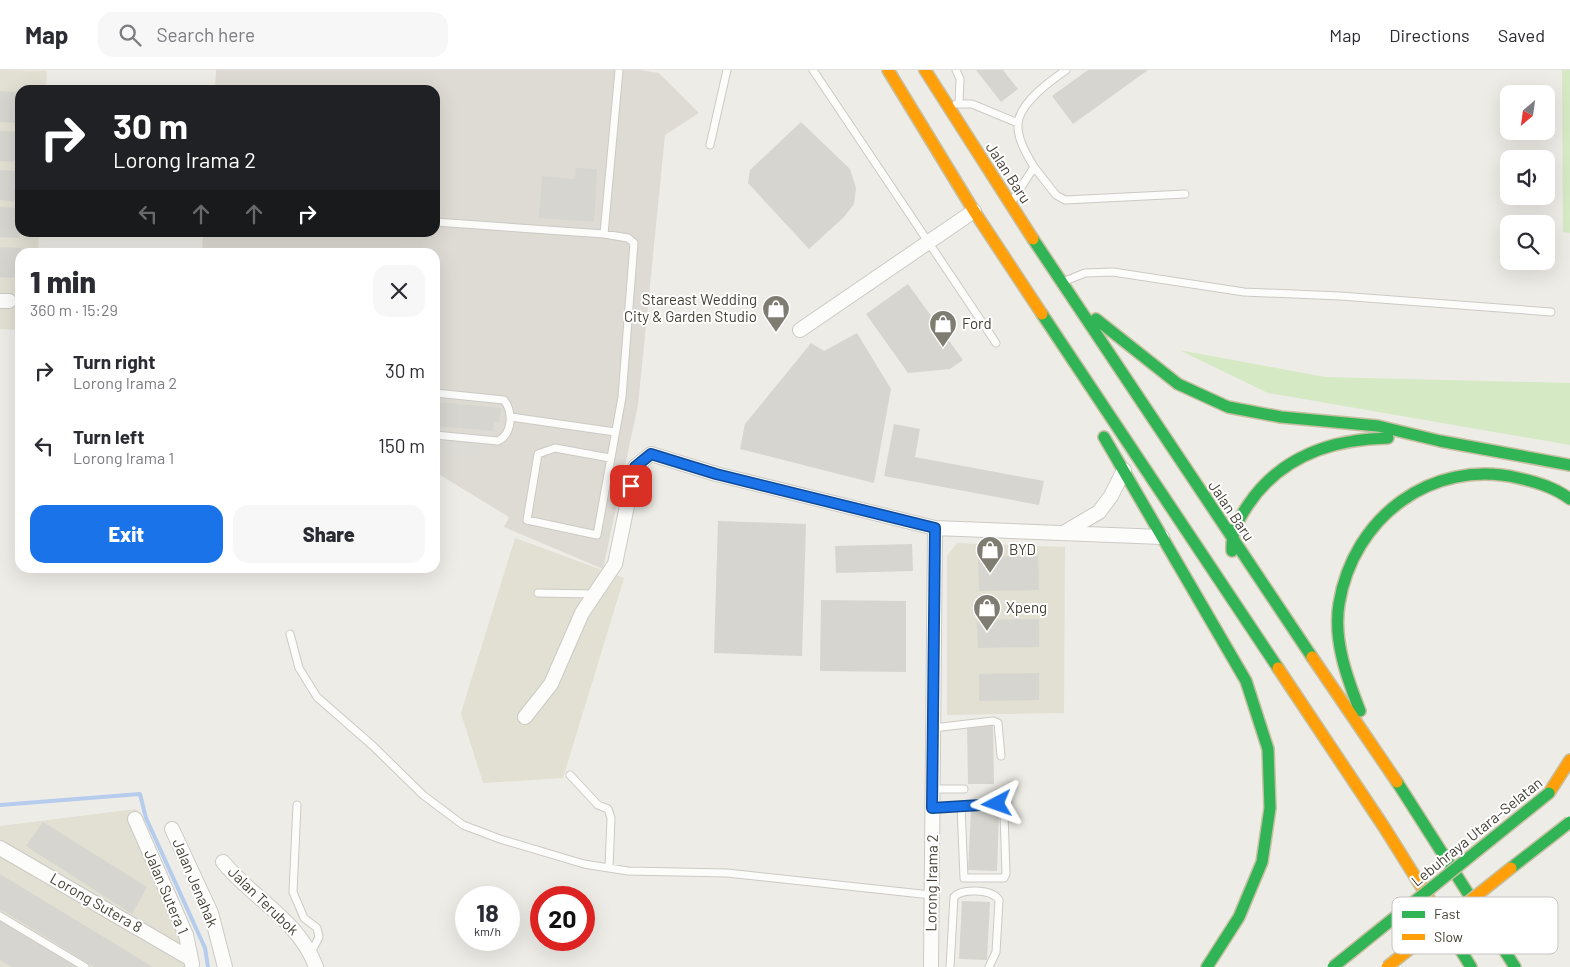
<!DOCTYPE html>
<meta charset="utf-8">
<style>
body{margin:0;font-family:Barlow,sans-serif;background:#f7f7f7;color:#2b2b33;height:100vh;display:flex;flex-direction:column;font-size:19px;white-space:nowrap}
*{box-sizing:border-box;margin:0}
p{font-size:16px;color:#7c7c81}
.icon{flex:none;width:28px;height:28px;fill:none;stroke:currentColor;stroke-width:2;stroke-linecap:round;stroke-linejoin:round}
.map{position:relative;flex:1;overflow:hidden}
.panel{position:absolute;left:15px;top:178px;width:425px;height:325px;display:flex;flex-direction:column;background:#fff;border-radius:15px;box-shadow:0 5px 20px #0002}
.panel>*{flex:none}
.top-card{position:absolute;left:15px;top:15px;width:425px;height:152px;border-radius:15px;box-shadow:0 5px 20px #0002;background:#202124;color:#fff;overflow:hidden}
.needle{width:32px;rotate:209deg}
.fabs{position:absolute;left:1500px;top:15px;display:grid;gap:10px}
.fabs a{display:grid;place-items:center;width:55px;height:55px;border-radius:10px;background:#fff;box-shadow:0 5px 20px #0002;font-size:25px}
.speed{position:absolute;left:455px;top:816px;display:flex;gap:10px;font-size:25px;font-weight:700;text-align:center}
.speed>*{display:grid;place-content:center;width:65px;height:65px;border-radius:50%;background:#fff;box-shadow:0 5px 20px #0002;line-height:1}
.speed small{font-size:12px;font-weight:400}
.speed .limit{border:8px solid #d22;background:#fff;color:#111}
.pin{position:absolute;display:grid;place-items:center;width:42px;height:42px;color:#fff;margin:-21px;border-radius:10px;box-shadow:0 2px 8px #0006}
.me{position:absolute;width:55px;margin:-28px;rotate:266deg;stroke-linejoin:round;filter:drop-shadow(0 0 4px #0008)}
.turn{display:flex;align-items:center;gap:18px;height:105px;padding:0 15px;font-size:22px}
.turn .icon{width:65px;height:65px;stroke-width:2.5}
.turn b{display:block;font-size:35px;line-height:42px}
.lanes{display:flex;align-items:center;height:48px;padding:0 15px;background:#0003;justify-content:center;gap:25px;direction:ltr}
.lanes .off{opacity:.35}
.round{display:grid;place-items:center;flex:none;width:52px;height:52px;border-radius:15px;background:#f7f7f7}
.summary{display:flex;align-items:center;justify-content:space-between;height:85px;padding:0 15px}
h1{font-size:30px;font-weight:800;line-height:38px}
.button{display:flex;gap:10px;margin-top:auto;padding:10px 15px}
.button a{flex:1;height:58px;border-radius:15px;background:#1a73e8;color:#fff;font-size:20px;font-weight:800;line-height:58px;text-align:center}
.button a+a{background:#f7f7f7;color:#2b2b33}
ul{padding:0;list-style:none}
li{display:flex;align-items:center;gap:15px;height:75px;padding:0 15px}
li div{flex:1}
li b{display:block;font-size:19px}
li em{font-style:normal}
header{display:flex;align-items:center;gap:30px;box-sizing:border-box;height:70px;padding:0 25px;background:#fff;border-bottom:1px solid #e1e1e2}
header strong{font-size:24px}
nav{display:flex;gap:28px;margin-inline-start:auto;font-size:18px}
.search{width:350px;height:45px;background:#f7f7f7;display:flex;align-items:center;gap:12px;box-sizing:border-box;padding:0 18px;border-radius:15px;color:#7c7c81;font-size:19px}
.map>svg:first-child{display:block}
.residential{fill:#e2dfd3}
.industrial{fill:#dedbd4}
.green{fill:#d5e9c5}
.parking{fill:#dddbd6}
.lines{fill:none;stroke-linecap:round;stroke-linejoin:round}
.stream{stroke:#b5cced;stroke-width:4}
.building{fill:#d7d5cf}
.lane-casing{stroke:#cccac4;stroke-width:9}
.street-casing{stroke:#cccac4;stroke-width:16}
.fast-casing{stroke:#c6bfa1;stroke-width:14}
.slow-casing{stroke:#c6bfa1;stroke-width:14}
.lane{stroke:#fcfcfb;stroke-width:7}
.street{stroke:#fcfcfb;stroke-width:14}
.fast{stroke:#30b455;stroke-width:11}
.slow{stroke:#ff9f0a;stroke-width:11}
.fast-bridge-casing{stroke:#c6bfa1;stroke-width:14;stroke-linecap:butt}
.slow-bridge-casing{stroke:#c6bfa1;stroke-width:14;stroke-linecap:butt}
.fast-bridge{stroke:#30b455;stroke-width:11}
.slow-bridge{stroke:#ff9f0a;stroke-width:11}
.route-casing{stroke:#114b97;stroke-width:12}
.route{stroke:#1a73e8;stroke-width:9}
.labels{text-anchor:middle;stroke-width:4;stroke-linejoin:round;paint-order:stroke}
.street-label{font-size:15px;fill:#433f33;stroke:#fff}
.poi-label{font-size:15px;fill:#433f33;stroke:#fff;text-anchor:start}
.key{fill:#fff;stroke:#c7c5c2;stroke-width:1}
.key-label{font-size:14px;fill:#433f33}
</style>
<header>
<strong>Map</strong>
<div class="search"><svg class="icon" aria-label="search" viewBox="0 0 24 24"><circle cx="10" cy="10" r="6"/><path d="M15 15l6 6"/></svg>Search here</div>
<nav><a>Map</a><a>Directions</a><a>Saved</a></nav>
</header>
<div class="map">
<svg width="1570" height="897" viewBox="0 0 1570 897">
<rect width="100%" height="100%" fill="#eeece6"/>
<path class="residential" d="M 0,0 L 47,1 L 46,20 L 20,20 L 20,162 L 39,163 L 38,182 L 20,182 L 20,260 L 0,259 Z
M 515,468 L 624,508 L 563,708 L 483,713 L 461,643 Z
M 957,473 L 1065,477 L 1064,643 L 947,645 L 947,486 Z
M 136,739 L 198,882 L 199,897 L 0,897 L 0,756 Z"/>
<path class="industrial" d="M 216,0 L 639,0 L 659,3 L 699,43 L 665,65 L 638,335 L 603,499 L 504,457 L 509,447 L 435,402 L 435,182 L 202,182 L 203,163 L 435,162 L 435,20 L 215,20 Z"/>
<path class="green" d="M 1562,0 L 1570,0 L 1570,163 L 1563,162 Z
M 1179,280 L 1325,307 L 1570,313 L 1570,375 L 1268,323 Z"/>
<path class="parking" d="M 437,370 L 483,374 L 482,387 L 436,383 Z"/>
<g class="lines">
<path class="stream" d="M 0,735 L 140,724 L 146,748 L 205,878 L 208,897"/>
</g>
<path class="building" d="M 976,0 L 1003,0 L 1018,19 L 1001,32 Z
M 1088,0 L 1148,0 L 1073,54 L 1052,26 Z
M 0,21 L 20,23 L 20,53 L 0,52 Z
M 801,52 L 850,99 L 856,118 L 854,134 L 844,147 L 809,179 L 748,113 L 750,100 Z
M 0,61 L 20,62 L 20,92 L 0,91 Z
M 576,98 L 597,99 L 594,152 L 539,148 L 542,106 L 575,109 Z
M 0,100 L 20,101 L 20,132 L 0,130 Z
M 0,137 L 20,138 L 20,168 L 0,167 Z
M 0,177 L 21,178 L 19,208 L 0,207 Z
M 908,214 L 963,290 L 950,299 L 908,303 L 866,244 Z
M 857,263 L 891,319 L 874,413 L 740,379 L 745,354 L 811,273 L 824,281 Z
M 435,332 L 501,338 L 499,352 L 494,352 L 493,361 L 435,356 Z
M 894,354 L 920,359 L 915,387 L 1044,411 L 1039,435 L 884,406 Z
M 718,451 L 806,454 L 802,586 L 714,583 Z
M 912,474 L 913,501 L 836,503 L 835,476 Z
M 1038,486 L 1039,520 L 979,521 L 978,487 Z
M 821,530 L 906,531 L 906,602 L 820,601 Z
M 1039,549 L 1039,577 L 978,578 L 977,550 Z
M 1039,603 L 1039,630 L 979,631 L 979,604 Z
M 967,655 L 993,655 L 994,714 L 968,714 Z
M 971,741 L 999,743 L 997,801 L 968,800 Z
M 43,752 L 147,817 L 132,844 L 26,776 Z
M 0,804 L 153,897 L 94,897 L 0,839 Z
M 962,831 L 990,832 L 987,890 L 959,889 Z
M 0,851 L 76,897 L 12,897 L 0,890 Z"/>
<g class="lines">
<defs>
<path id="lane" d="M 813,0 L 996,273
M 956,34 L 959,34 L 960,9 L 956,0
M 959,34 L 972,34 L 1018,53
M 710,75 L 727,0
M 1034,97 L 1056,125 L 1065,130 L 1185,124
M 1013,130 L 1034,97 C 1027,85 1017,69 1018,54 C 1019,33 1050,11 1066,0
M 435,152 L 604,164 L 628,168 L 634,173 L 622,327 L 597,465 L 527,450 L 538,384 L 555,378 L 610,388
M 604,164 L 619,0
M 1065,211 L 1085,203 L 1113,202 L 1244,222 L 1340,226 L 1551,242
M 435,323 L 504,330 C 513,342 513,363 498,371 L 435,365
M 511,347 L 615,362
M 538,523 L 593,524
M 290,564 L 299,598 L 317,627 L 373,676 L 423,725 L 463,755 L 500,769 L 584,794 L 609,798 L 628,801 L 727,803 L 931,825
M 933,658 L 993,651 L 998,653 L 1001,686
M 570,705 L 598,735 L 608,739 L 611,748 L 609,798
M 932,719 L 964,719
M 297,735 L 293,822 L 304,848 L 317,858 L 319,867 L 311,883
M 932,738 L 997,734 L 1002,736 L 1004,743 L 1006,804 L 1004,808 L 964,808 L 961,736
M 0,846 L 85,897
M 950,897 L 954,827 C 962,818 992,819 999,830 L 996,882 L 989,897"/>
<path id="street" d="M 0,231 L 9,231
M 800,260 L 974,141
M 1065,462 L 1099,442 L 1111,426 L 1124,400
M 525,647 L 551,614 L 582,543 L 615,494 L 635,397 L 651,384 L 716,404 L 935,458 L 1162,467
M 135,749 L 186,865 L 192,894
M 172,759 L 211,843 L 225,897
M 0,778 L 191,889
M 223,792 C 253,829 299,850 316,897
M 931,897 L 935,458"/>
<path id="fast" d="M 1033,169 L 1312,587
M 1042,244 L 1278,598
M 1096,249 L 1178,314 L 1228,337 L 1281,347 L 1378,356 L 1440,371 L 1570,395
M 1104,367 L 1246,611 L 1268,679 L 1270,738 L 1262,792 L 1239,847 L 1207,897
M 1232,481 C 1231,462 1238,450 1248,435 C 1280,387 1332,369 1388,368
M 1360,641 C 1347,608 1333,570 1339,534 C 1353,448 1431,388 1518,408 C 1536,412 1554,417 1570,429
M 1397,712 L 1515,897
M 1436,840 L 1471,897"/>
<path id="slow" d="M 888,0 L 974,141 L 1042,244
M 925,0 L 1033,169
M 1312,587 L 1397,712
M 1278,598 L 1384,757 L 1436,840
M 1549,723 L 1570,690"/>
</defs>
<use href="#lane" class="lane-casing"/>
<use href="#street" class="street-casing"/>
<use href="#fast" class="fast-casing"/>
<use href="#slow" class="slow-casing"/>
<use href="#lane" class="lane"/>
<use href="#street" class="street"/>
<use href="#fast" class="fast"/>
<use href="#slow" class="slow"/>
<defs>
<path id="fast-bridge" d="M 1511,798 L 1570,752
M 1333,897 L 1549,723"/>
<path id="slow-bridge" d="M 1387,897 L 1511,798"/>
</defs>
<use href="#fast-bridge" class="fast-bridge-casing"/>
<use href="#slow-bridge" class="slow-bridge-casing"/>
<use href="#fast-bridge" class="fast-bridge"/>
<use href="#slow-bridge" class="slow-bridge"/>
</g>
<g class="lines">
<defs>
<path id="route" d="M 631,416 L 635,397 L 651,384 L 716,404 L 935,458 L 932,738 L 997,734"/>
</defs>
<use href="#route" class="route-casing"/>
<use href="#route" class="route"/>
</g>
<defs>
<symbol id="shop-pin" viewBox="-11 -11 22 30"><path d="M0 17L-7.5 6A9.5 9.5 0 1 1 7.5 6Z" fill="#7f7c72" stroke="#fff"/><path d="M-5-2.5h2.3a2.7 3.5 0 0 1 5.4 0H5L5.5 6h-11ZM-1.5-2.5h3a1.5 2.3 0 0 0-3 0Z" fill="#fff"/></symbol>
</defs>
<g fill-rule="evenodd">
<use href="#shop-pin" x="760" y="223" width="32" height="43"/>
<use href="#shop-pin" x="927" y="238" width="32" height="43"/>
<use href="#shop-pin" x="974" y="464" width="32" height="43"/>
<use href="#shop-pin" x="971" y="522" width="32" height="43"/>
</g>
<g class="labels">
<g class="street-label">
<text transform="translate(1008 103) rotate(57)" y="5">Jalan Baru</text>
<text transform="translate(1231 441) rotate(56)" y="5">Jalan Baru</text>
<text transform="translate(1477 762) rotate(-39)" y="5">Lebuhraya Utara–Selatan</text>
<text transform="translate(195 813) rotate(67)" y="5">Jalan Jenahak</text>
<text transform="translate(932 813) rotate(-89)" y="5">Lorong Irama 2</text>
<text transform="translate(166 822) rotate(67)" y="5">Jalan Sutera 1</text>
<text transform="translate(263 831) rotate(44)" y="5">Jalan Terubok</text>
<text transform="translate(96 833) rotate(30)" y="5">Lorong Sutera 8</text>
</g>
<g class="poi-label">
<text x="757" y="235" text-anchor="end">Stareast Wedding<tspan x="757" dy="17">City &amp; Garden Studio</tspan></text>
<text x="962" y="259">Ford</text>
<text x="1009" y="485">BYD</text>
<text x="1006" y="543">Xpeng</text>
</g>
</g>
<rect x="1392" y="827" width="166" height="57" rx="8" class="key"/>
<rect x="1402" y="841" width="23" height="7" fill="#30b455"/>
<rect x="1402" y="864" width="23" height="6" fill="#ff9f0a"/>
<g class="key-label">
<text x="1434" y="849">Fast</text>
<text x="1434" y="872">Slow</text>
</g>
</svg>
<div class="fabs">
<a><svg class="needle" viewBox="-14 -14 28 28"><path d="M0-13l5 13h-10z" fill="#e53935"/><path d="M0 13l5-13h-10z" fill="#7c7c81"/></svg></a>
<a><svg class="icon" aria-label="sound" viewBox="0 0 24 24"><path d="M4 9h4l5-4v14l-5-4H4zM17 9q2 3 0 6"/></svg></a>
<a><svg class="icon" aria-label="search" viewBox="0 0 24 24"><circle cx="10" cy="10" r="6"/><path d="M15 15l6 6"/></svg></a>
</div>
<div class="speed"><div>18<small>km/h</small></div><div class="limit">20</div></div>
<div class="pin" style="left:631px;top:416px;background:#d93025"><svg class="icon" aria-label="arrive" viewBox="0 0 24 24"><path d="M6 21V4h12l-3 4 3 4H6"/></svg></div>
<svg class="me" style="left:997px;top:734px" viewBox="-20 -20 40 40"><path d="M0-17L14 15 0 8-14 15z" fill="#1a73e8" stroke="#fff" stroke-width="4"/></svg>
<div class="top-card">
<div class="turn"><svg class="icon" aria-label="right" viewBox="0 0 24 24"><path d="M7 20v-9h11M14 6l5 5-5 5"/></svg><div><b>30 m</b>Lorong Irama 2</div></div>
<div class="lanes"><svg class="icon off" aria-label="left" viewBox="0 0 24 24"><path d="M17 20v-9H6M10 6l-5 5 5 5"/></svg><svg class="icon off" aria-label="ahead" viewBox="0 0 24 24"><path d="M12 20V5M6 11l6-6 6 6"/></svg><svg class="icon off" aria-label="ahead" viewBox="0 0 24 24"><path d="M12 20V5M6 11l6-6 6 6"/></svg><svg class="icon" aria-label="right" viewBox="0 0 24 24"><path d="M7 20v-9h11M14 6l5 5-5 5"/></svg></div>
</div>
<section class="panel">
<div class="summary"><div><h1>1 min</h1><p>360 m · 15:29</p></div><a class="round"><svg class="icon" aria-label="close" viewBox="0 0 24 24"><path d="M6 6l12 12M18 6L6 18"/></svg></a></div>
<ul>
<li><svg class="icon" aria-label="right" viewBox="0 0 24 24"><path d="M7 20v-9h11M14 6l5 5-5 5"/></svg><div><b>Turn right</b><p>Lorong Irama 2</p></div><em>30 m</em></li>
<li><svg class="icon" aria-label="left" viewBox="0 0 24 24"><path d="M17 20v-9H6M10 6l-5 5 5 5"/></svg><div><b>Turn left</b><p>Lorong Irama 1</p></div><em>150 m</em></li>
</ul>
<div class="button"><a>Exit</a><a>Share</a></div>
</section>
</div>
